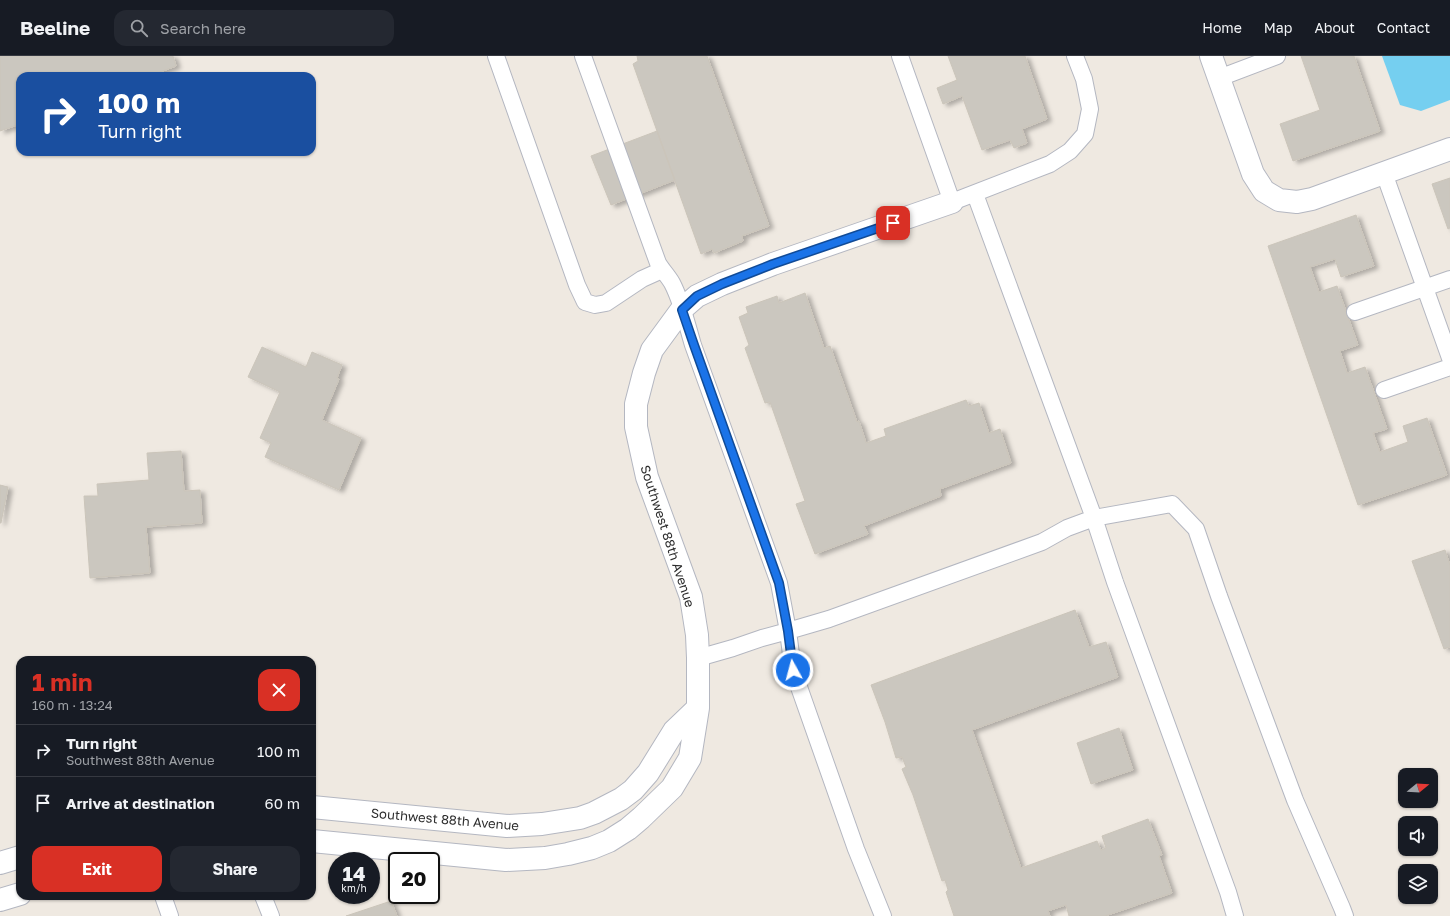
<!DOCTYPE html>
<meta charset="utf-8">
<style>
body{margin:0;font-family:"Golos Text",sans-serif;background:#242831;color:#f1f3f6;height:100vh;display:flex;flex-direction:column;font-size:15px;white-space:nowrap}
*{box-sizing:border-box;margin:0}
p{font-size:13px;color:#9ea1a6}
.icon{flex:none;width:22px;height:22px;fill:none;stroke:currentColor;stroke-width:2;stroke-linecap:round;stroke-linejoin:round}
.map{position:relative;flex:1;overflow:hidden}
.sheet{position:absolute;left:16px;top:600px;width:300px;height:244px;display:flex;flex-direction:column;background:#171b24;border-radius:12px;box-shadow:0 1px 3px #0004}
.sheet>*{flex:none}
.guide{position:absolute;left:16px;top:16px;width:300px;height:84px;border-radius:12px;box-shadow:0 1px 3px #0004;background:#1a4fa0;color:#fff;overflow:hidden}
.needle{width:26px;rotate:72deg}
.buttons{position:absolute;left:1398px;top:712px;display:grid;gap:8px}
.buttons a{display:grid;place-items:center;width:40px;height:40px;border-radius:8px;background:#171b24;box-shadow:0 1px 3px #0004;font-size:20px}
.speed{position:absolute;left:328px;top:796px;display:flex;gap:8px;font-size:20px;font-weight:700;text-align:center}
.speed>*{display:grid;place-content:center;width:52px;height:52px;border-radius:50%;background:#171b24;box-shadow:0 1px 3px #0004;line-height:1}
.speed small{font-size:10px;font-weight:400}
.speed .limit{border:2px solid #111;border-radius:6px;background:#fff;color:#111}
.pin{position:absolute;display:grid;place-items:center;width:34px;height:34px;color:#fff;margin:-17px;border-radius:8px;box-shadow:0 2px 6px #0006}
.me{position:absolute;width:44px;margin:-22px;rotate:353deg;stroke-linejoin:round;filter:drop-shadow(0 0 3px #0008)}
.turn{display:flex;align-items:center;gap:14px;height:84px;padding:0 16px;font-size:18px}
.turn .icon{width:52px;height:52px;stroke-width:2.5}
.turn b{display:block;font-size:28px;line-height:34px}
.round{display:grid;place-items:center;flex:none;width:42px;height:42px;border-radius:12px;background:#242831}
.headline{display:flex;align-items:center;justify-content:space-between;height:68px;padding:0 16px}
h1{font-size:24px;font-weight:700;line-height:30px;color:#d93025}
.button{display:flex;gap:8px;margin-top:auto;padding:8px 16px}
.button a{flex:1;height:46px;border-radius:12px;background:#d93025;color:#fff;font-size:16px;font-weight:700;line-height:46px;text-align:center}
.button a+a{background:#242831;color:#f1f3f6}
ul{padding:0;list-style:none}
li{display:flex;align-items:center;gap:12px;height:52px;padding:0 16px;border-top:1px solid #363941}
li div{flex:1}
li b{display:block;font-size:15px}
li em{font-style:normal}
header{display:flex;align-items:center;gap:24px;box-sizing:border-box;height:56px;padding:0 20px;background:#171b24;border-bottom:1px solid #363941}
header strong{font-size:19px}
nav{display:flex;gap:22px;margin-inline-start:auto;font-size:14px}
.search{width:280px;height:36px;background:#242831;display:flex;align-items:center;gap:10px;box-sizing:border-box;padding:0 14px;border-radius:12px;color:#9ea1a6;font-size:15px}
.map>svg:first-child{display:block}
.water{fill:#75cff0}
.building{fill:#cbc7bf;stroke:#cbc5ba;filter:url(#shadow)}
.lines{fill:none;stroke-linecap:round;stroke-linejoin:round}
.lane-casing{stroke:#b4b7c1;stroke-width:18}
.street-casing{stroke:#b4b7c1;stroke-width:24}
.lane{stroke:#fff;stroke-width:16}
.street{stroke:#fff;stroke-width:22}
.route-casing{stroke:#114b97;stroke-width:10}
.route{stroke:#1a73e8;stroke-width:7}
.labels{text-anchor:middle;stroke-width:4;stroke-linejoin:round;paint-order:stroke}
.street-label{font-size:13px;fill:#2e2e2e;stroke:#fff}
</style>
<header>
<strong>Beeline</strong>
<div class="search"><svg class="icon" aria-label="search" viewBox="0 0 24 24"><circle cx="10" cy="10" r="6"/><path d="M15 15l6 6"/></svg>Search here</div>
<nav><a>Home</a><a>Map</a><a>About</a><a>Contact</a></nav>
</header>
<div class="map">
<svg width="1450" height="860" viewBox="0 0 1450 860">
<defs>
<filter id="shadow"><feDropShadow dx="4.5" dy="2.5" stdDeviation="2" flood-color="#0004"/></filter>
</defs>
<rect width="100%" height="100%" fill="#efe9e1"/>
<path class="water" d="M 1382,0 L 1450,0 L 1450,44 L 1421,55 L 1400,49 Z"/>
<path class="building" d="M 0,0 L 173,0 L 176,10 L 150,20 L 20,20 L 20,68 L 0,75 Z
M 637,0 L 707,0 L 769,170 L 742,180 L 743,185 L 714,197 L 712,193 L 701,198 L 633,8 L 638,5 Z
M 948,0 L 1025,0 L 1047,63 L 1022,73 L 1027,87 L 1014,92 L 1010,84 L 982,94 L 962,40 L 943,48 L 937,32 L 957,24 Z
M 1301,0 L 1354,0 L 1380,75 L 1293,105 L 1280,68 L 1320,54 Z
M 657,75 L 675,124 L 611,149 L 591,100 Z
M 1450,122 L 1450,172 L 1448,173 L 1432,128 Z
M 1356,159 L 1374,210 L 1341,221 L 1335,203 L 1310,211 L 1319,236 L 1337,230 L 1358,289 L 1340,295 L 1347,317 L 1365,311 L 1387,373 L 1373,377 L 1380,396 L 1408,386 L 1403,370 L 1427,362 L 1447,419 L 1358,449 L 1268,190 Z
M 805,237 L 824,292 L 830,290 L 857,366 L 859,365 L 866,387 L 886,380 L 884,373 L 966,344 L 969,350 L 979,347 L 989,377 L 1000,373 L 1011,407 L 940,433 L 941,440 L 864,470 L 868,478 L 815,498 L 796,448 L 805,445 L 770,346 L 765,347 L 745,292 L 749,289 L 739,261 L 748,257 L 746,251 L 777,240 L 779,247 Z
M 262,291 L 306,311 L 312,296 L 342,309 L 337,322 L 339,323 L 322,364 L 361,382 L 339,434 L 265,401 L 271,387 L 260,382 L 280,336 L 248,321 Z
M 181,395 L 184,435 L 200,434 L 202,467 L 146,471 L 150,517 L 90,522 L 84,440 L 98,440 L 97,428 L 149,424 L 147,397 Z
M 0,429 L 8,431 L 1,467 L 0,467 Z
M 1445,494 L 1450,509 L 1450,591 L 1444,593 L 1412,505 Z
M 1075,554 L 1089,591 L 1106,586 L 1118,621 L 972,674 L 1021,812 L 1097,785 L 1101,794 L 1106,792 L 1102,780 L 1148,763 L 1162,799 L 1159,800 L 1172,837 L 1105,860 L 1069,860 L 1066,849 L 1048,855 L 1050,860 L 954,860 L 946,836 L 948,834 L 945,824 L 942,825 L 913,739 L 902,713 L 906,711 L 902,701 L 896,702 L 885,666 L 871,629 Z
M 1119,672 L 1133,714 L 1091,728 L 1077,687 Z
M 391,845 L 397,860 L 346,860 Z"/>
<g class="lines">
<defs>
<path id="lane" d="M 496,0 L 577,229 L 585,246 L 595,249 L 606,247 L 642,223 L 662,214
M 583,0 L 658,207 C 662,214 668,220 672,227 C 682,246 687,269 693,289 L 779,527 L 788,575 L 793,614 L 856,793 L 883,860
M 900,0 L 952,146 L 1050,108 L 1070,95 L 1085,78 L 1090,53 L 1084,23 L 1075,0
M 1219,22 L 1277,0
M 1384,117 L 1450,302
M 1355,256 L 1450,223
M 1384,334 L 1450,311
M 698,602 L 733,592 L 762,582 L 788,575 L 829,563 L 1042,486 L 1067,472 L 1094,462 L 975,138
M 163,840 L 170,860
M 263,840 L 271,860
M 1235,860 L 1228,836 L 1115,526 L 1094,462 L 1172,448 L 1196,473 L 1219,540 L 1295,744 L 1342,852 L 1345,860"/>
<path id="street" d="M 1211,0 L 1253,118 L 1264,135 L 1279,144 L 1297,146 L 1312,143 L 1450,93
M 312,751 L 507,770 L 542,768 L 580,762 L 594,757 L 621,743 L 633,734 L 648,717 L 674,675 L 698,652
M 312,785 L 506,804 L 545,802 L 568,798 L 592,792 L 609,785 L 628,773 L 641,762 L 672,732 L 690,702 L 698,652 L 698,602 L 697,579 L 691,541 L 647,421 L 636,371 L 636,348 L 644,317 L 652,294 L 682,253 L 697,240 L 722,228 L 773,208 L 952,146
M 0,807 L 20,801
M 0,844 L 20,838"/>
</defs>
<use href="#lane" class="lane-casing"/>
<use href="#street" class="street-casing"/>
<use href="#lane" class="lane"/>
<use href="#street" class="street"/>
</g>
<g class="lines">
<defs>
<path id="route" d="M 793,614 L 788,575 L 779,527 L 694,289 L 682,254 L 697,240 L 722,228 L 773,208 L 893,167"/>
</defs>
<use href="#route" class="route-casing"/>
<use href="#route" class="route"/>
</g>
<g class="labels">
<g class="street-label">
<text transform="translate(668 480) rotate(72)" y="5">Southwest 88th Avenue</text>
<text transform="translate(445 763) rotate(5)" y="5">Southwest 88th Avenue</text>
</g>
</g>
</svg>
<div class="buttons">
<a><svg class="needle" viewBox="-14 -14 28 28"><path d="M0-13l5 13h-10z" fill="#e53935"/><path d="M0 13l5-13h-10z" fill="#9ea1a6"/></svg></a>
<a><svg class="icon" aria-label="sound" viewBox="0 0 24 24"><path d="M4 9h4l5-4v14l-5-4H4zM17 9q2 3 0 6"/></svg></a>
<a><svg class="icon" aria-label="layers" viewBox="0 0 24 24"><path d="M12 4l9 5-9 5-9-5zM3 14l9 5 9-5"/></svg></a>
</div>
<div class="speed"><div>14<small>km/h</small></div><div class="limit">20</div></div>
<div class="pin" style="left:893px;top:167px;background:#d93025"><svg class="icon" aria-label="arrive" viewBox="0 0 24 24"><path d="M6 21V4h12l-3 4 3 4H6"/></svg></div>
<svg class="me" style="left:793px;top:614px" viewBox="-20 -20 40 40"><circle r="17" fill="#1a73e8" stroke="#fff" stroke-width="3"/><path d="M0-11L8 9 0 5-8 9z" fill="#fff"/></svg>
<div class="guide">
<div class="turn"><svg class="icon" aria-label="right" viewBox="0 0 24 24"><path d="M7 20v-9h11M14 6l5 5-5 5"/></svg><div><b>100 m</b>Turn right</div></div>
</div>
<section class="sheet">
<div class="headline"><div><h1>1 min</h1><p>160 m · 13:24</p></div><a class="round" style="background:#d93025;color:#fff"><svg class="icon" aria-label="close" viewBox="0 0 24 24"><path d="M6 6l12 12M18 6L6 18"/></svg></a></div>
<ul>
<li><svg class="icon" aria-label="right" viewBox="0 0 24 24"><path d="M7 20v-9h11M14 6l5 5-5 5"/></svg><div><b>Turn right</b><p>Southwest 88th Avenue</p></div><em>100 m</em></li>
<li><svg class="icon" aria-label="arrive" viewBox="0 0 24 24"><path d="M6 21V4h12l-3 4 3 4H6"/></svg><div><b>Arrive at destination</b></div><em>60 m</em></li>
</ul>
<div class="button"><a>Exit</a><a>Share</a></div>
</section>
</div>
